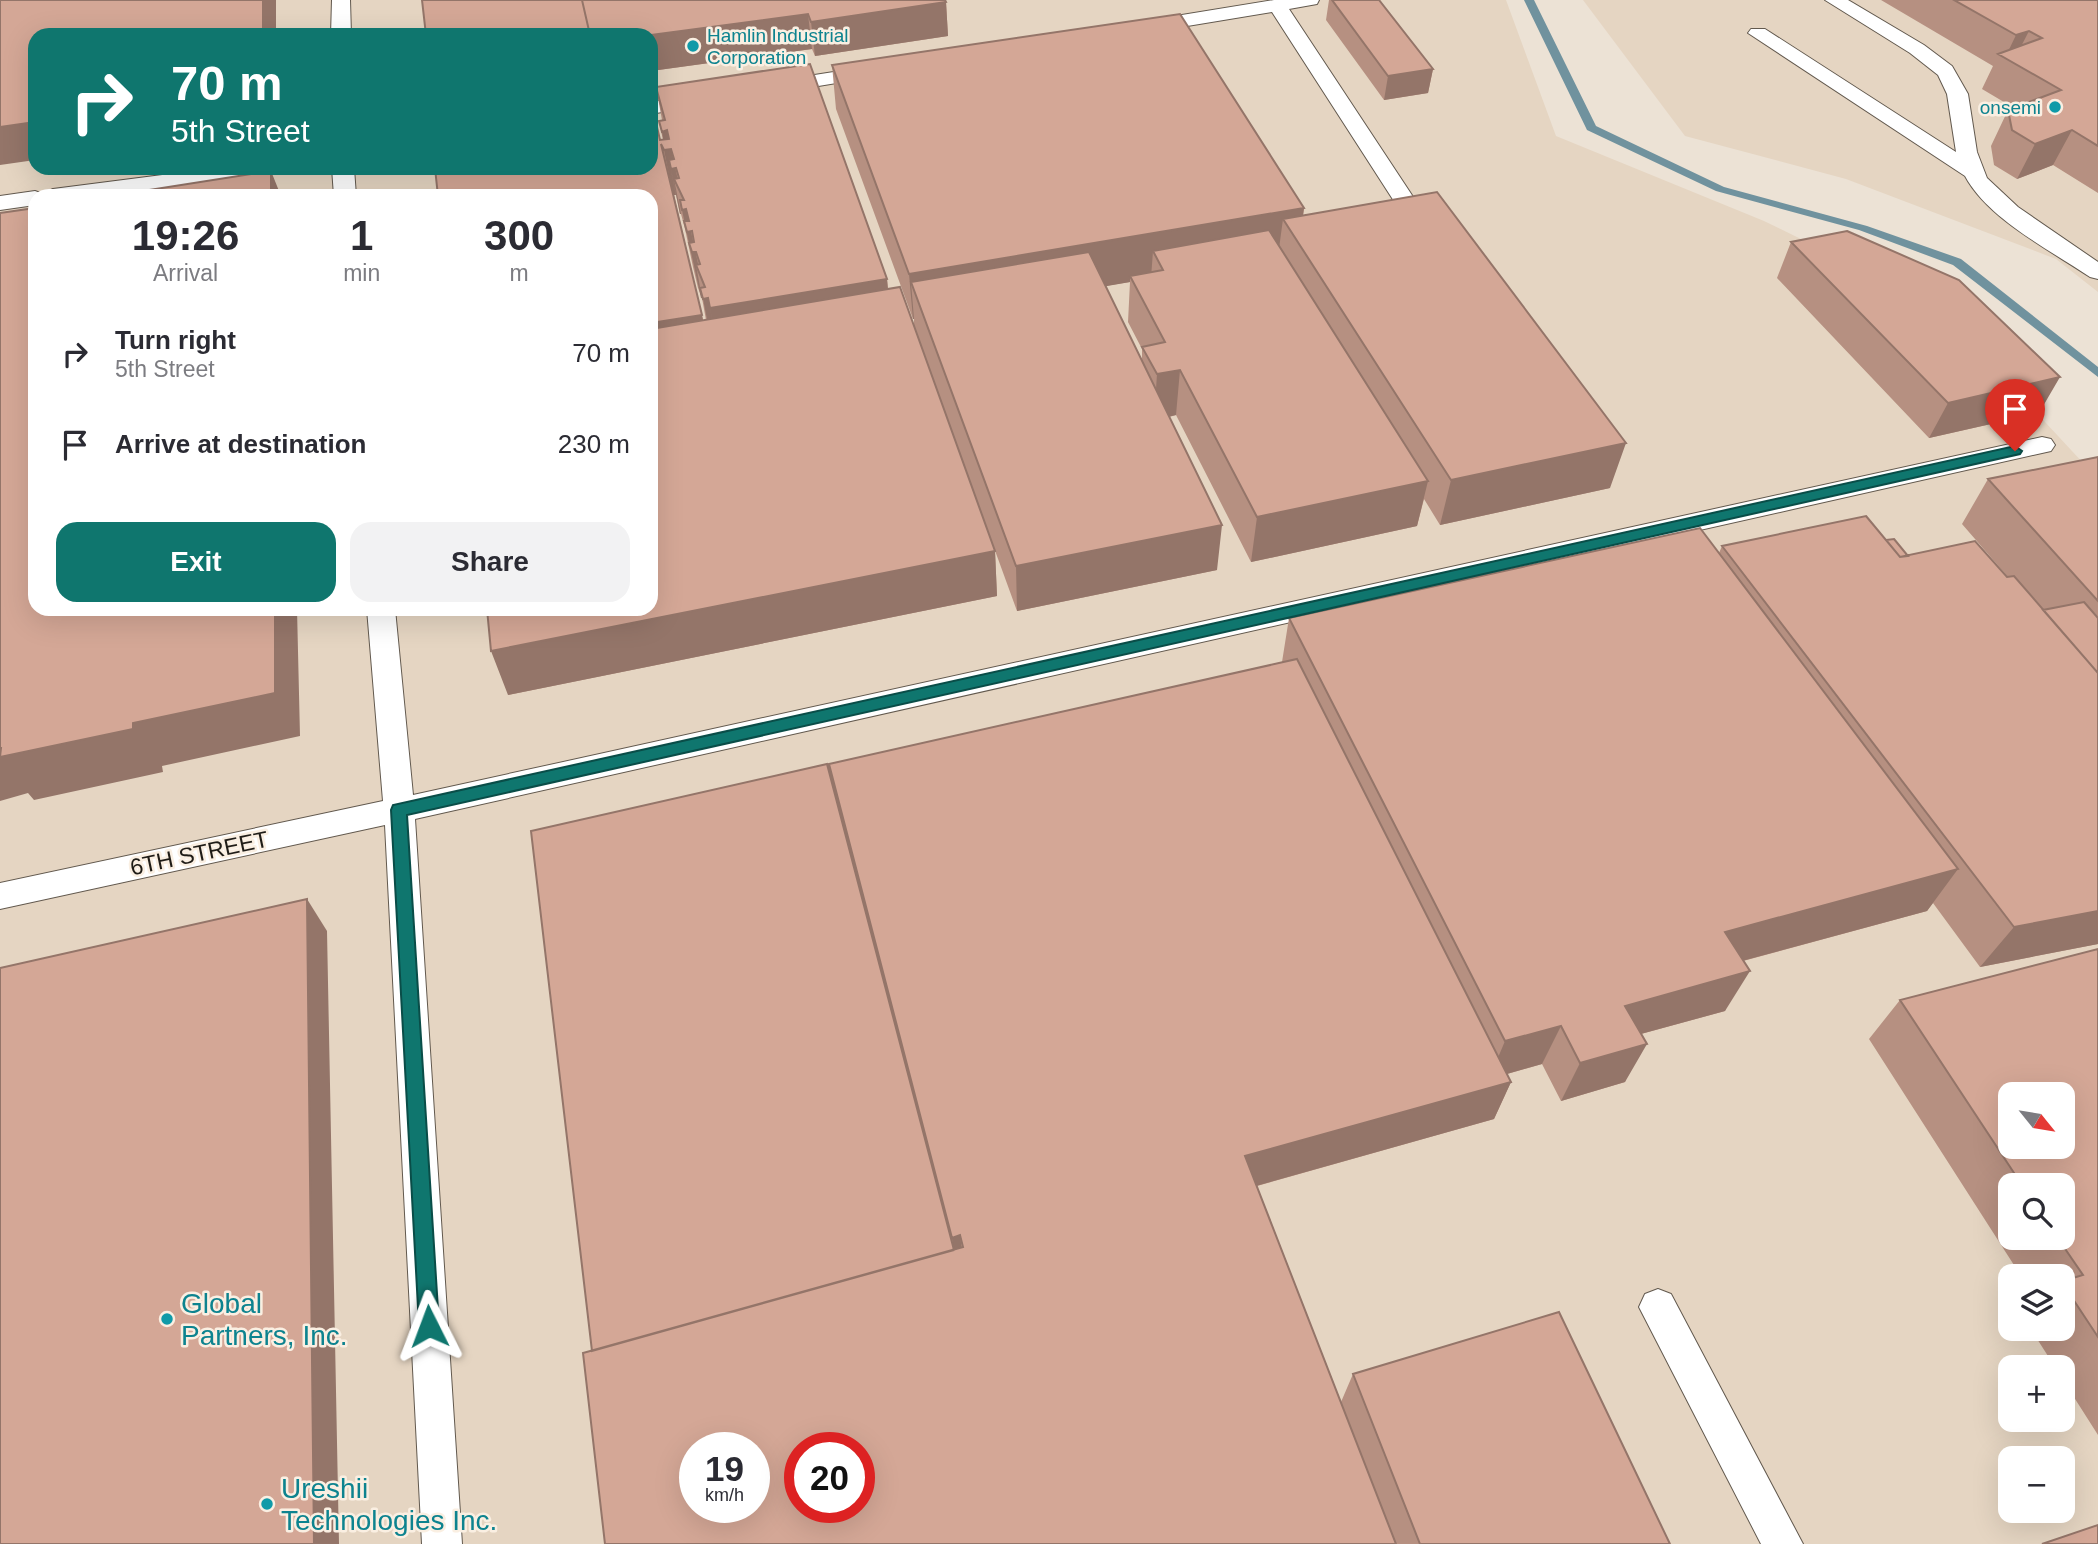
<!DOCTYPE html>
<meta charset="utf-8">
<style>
body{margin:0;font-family:Arial,sans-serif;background:#f2f2f3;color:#2b2b33;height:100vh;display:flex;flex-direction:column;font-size:26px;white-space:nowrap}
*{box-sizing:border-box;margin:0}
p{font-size:23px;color:#7c7c81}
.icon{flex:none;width:38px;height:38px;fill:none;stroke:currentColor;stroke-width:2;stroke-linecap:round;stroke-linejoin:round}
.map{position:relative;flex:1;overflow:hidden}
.drawer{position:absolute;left:28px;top:189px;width:630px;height:427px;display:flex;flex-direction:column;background:#fff;border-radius:21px;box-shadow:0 7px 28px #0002}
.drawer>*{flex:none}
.top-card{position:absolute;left:28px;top:28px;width:630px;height:147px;border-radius:21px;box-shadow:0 7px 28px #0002;background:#0f766e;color:#fff;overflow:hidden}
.needle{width:46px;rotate:120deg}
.buttons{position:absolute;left:1998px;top:1082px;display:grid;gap:14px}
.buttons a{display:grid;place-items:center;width:77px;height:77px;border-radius:14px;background:#fff;box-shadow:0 7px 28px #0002;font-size:35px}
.speed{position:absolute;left:679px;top:1432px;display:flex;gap:14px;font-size:35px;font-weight:700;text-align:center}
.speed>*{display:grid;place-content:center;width:91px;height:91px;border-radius:50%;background:#fff;box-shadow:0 7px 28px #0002;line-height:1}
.speed small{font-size:18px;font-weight:400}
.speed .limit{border:10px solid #d22;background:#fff;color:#111}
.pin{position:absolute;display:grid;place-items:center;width:60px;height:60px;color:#fff;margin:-72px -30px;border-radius:50% 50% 50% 0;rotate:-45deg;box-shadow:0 0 7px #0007}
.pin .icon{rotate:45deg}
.me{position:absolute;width:77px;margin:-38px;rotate:357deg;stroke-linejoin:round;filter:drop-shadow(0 0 5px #0008)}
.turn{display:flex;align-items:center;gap:24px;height:147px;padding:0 28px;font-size:32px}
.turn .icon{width:91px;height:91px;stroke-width:2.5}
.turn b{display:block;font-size:49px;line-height:60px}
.eta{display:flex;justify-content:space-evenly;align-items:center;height:119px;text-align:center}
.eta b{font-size:42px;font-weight:700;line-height:49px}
.primary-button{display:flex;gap:14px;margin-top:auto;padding:14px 28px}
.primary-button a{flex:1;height:80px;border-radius:21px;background:#0f766e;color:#fff;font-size:28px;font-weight:700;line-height:80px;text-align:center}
.primary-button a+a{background:#f2f2f3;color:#2b2b33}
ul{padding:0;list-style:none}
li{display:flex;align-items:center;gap:21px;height:91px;padding:0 28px}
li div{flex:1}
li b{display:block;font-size:26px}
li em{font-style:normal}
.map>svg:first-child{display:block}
.built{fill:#e5d5c2;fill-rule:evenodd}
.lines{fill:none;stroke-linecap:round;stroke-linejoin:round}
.stream{fill:#70929e;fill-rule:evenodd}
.service-casing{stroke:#62594e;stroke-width:2}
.service{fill:#fff;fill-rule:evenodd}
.wall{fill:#b69081;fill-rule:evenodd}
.shaded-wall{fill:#947569}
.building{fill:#d4a796;stroke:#947569;stroke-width:2;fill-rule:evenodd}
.route{fill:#0f766e;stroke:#0a4d48;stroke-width:2}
.culture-dot{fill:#0f9aa8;stroke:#faefe2;stroke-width:2.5}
.labels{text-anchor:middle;stroke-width:5;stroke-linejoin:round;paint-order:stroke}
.far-culture-label{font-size:19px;fill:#0d838f;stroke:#faefe2;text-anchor:start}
.street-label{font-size:23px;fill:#1f1c17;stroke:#faefe2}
.near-culture-label{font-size:28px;fill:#0d838f;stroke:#faefe2;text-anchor:start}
</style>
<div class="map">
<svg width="2098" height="1544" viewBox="0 0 2098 1544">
<rect width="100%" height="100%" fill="#ece2d5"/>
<path class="built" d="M 0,0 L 1506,0 L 1556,136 L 1764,221 L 1936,305 L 2098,479 L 2098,1544 L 0,1544 ZM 35,35 L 651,35 L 651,168 L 35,168 ZM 35,196 L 651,196 L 651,609 L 35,609 ZM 2011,1094 L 2063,1094 L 2063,1146 L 2011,1146 ZM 2011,1185 L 2063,1185 L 2063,1237 L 2011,1237 ZM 2011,1276 L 2063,1276 L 2063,1328 L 2011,1328 ZM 2011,1367 L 2063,1367 L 2063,1419 L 2011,1419 ZM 695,1447 L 754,1447 L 754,1507 L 695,1507 ZM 800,1447 L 859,1447 L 859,1507 L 800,1507 ZM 2011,1458 L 2063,1458 L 2063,1510 L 2011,1510 Z
M 1583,0 L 2098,0 L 2098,292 L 2056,259 L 1846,179 L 1685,136 Z"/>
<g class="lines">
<path class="stream" d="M 1524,0 L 1534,0 L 1596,126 L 1724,187 L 1867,226 L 1961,259 L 2098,367 L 2098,377 L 1953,265 L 1859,230 L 1716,191 L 1587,130 Z"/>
<defs>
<path id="service" d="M 332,0 L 350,0 L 351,35 L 331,35 Z
M 1274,0 L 1319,0 L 1317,4 L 1289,9 L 1429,221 L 1426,226 L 1410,226 L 1272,12 L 1145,33 L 1135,27 L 1145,21 Z
M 1825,0 L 1848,0 L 1924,45 L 1952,66 L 1968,94 L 1977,152 L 1987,178 L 2018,207 L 2098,262 L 2098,279 L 2090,277 C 2050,250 1988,219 1965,176 L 1748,33 L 1751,29 L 1765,29 L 1956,152 L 1947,94 L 1938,75 L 1910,53 Z
M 872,66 L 879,68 L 882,72 L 879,76 L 776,93 L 769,91 L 766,87 L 769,83 L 776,81 Z
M 699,94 L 706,96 L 709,100 L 706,104 L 651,114 L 651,102 Z
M 217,168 L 277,168 L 274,173 L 266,174 L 102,196 L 35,196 L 35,205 L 0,210 L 0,196 L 35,191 L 43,194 L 53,189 Z
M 332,168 L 354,168 L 356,196 L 334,196 Z
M 2042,437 L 2051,439 L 2055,445 L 2051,451 L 415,819 L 462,1544 L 422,1544 L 385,825 L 0,909 L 0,883 L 383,801 L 367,609 L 395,609 L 413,795 Z
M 1658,1289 L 1671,1294 L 1803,1544 L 1761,1544 L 1639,1307 L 1645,1294 Z"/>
</defs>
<use href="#service" class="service-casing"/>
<use href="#service" class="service"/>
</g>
<path class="wall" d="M 1329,0 L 1379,0 L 1433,69 L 1428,93 L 1384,100 L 1326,20 Z
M 1881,0 L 2098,0 L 2098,193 L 2053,165 L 2017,179 L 1994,165 L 1991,146 L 2008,110 L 2014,108 L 1982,89 L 1993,66 Z
M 946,2 L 948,36 L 815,56 L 812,49 L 651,71 L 651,35 L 426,35 Z
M 832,65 L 1304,208 L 1303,216 L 1610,488 L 1440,525 L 1424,499 L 1417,526 L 1251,562 L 1176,415 L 1169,417 L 1217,570 L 1017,611 L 914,328 L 914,319 L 913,319 L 836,109 ZM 1130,282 L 1128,322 L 1142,349 L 1142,360 L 1105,286 Z
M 656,87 L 887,279 L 888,289 L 995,551 L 997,596 L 508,695 L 660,140 L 663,140 L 659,121 L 662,120 ZM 674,195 L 676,195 L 680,214 L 681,214 L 685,229 L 693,267 L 698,288 L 702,298 L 706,320 L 703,320 Z
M 1791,242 L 2039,413 L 1929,438 L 1777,278 Z
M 2098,457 L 2098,944 L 1980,967 L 1933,903 L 1927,911 L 1743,961 L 1725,1011 L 1641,1034 L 1625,1082 L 1561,1101 L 1542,1064 L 1507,1074 L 1511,1082 L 1494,1119 L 1257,1186 L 1341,1402 L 1353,1374 L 1670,1544 L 605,1544 L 831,780 L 829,764 L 1282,662 L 1289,618 L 1719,553 L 1722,546 L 1886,540 L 1908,556 L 2008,577 L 1962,524 L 1988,479 Z
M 2098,949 L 2098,1435 L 2063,1380 L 2063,1367 L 2055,1367 L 2030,1328 L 2063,1328 L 2063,1276 L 2021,1276 L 1869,1039 L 1900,1000 ZM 2011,1185 L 2063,1185 L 2063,1237 L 2011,1237 Z"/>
<path class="shaded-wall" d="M 263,0 L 276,0 L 276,35 L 246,35 Z
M 946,2 L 948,36 L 815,56 L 811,22 Z
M 808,14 L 812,49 L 651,71 L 651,35 Z
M 2029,31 L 2013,62 L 2005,58 L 2016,35 Z
M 1433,69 L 1428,93 L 1384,100 L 1388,76 Z
M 35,122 L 35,160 L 0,165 L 0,127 Z
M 667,130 L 681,194 L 674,179 L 681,214 L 680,214 L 669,160 L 676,195 L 673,195 L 664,150 L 665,150 L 662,132 Z
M 2072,130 L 2053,165 L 2017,179 L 2035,144 Z
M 271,171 L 281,196 L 271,196 Z
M 1304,208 L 1299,244 L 1283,219 L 1278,256 L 1163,270 L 1153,251 L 1151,278 L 1130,276 L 1130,282 L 924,318 L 911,282 L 914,319 L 913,319 L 909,274 Z
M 686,209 L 701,277 L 696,265 L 702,298 L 701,298 L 689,243 L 696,277 L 682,210 Z
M 887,279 L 891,324 L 719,354 L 710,308 Z
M 708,298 L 717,344 L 712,345 L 703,299 Z
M 702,315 L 711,360 L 651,371 L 651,323 Z
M 1180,370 L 1176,415 L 1154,420 L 1157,374 Z
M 2060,377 L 2039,413 L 1929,438 L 1948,403 Z
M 1626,443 L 1610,488 L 1440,525 L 1451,480 Z
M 1428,481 L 1417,526 L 1251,562 L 1257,517 Z
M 1222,525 L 1217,570 L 1017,611 L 1016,566 Z
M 995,551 L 997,596 L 508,695 L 491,651 Z
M 275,609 L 297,609 L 300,736 L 162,766 L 163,772 L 34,800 L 28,793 L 0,801 L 0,748 Z
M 1958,869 L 1927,911 L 1701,972 L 1725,932 Z
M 307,899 L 327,931 L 339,1544 L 314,1544 Z
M 2098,911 L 2098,944 L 1980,967 L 2014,927 Z
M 1750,971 L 1725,1011 L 1604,1044 L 1625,1006 Z
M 1561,1026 L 1542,1064 L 1489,1079 L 1505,1041 Z
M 1647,1044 L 1625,1082 L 1561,1101 L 1580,1063 Z
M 1511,1082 L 1494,1119 L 1238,1191 L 1245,1156 Z
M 960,1235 L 964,1268 L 954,1257 L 952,1238 Z"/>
<path class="building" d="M 0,0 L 263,0 L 263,33 L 246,35 L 35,35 L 35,122 L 0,127 Z
M 422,0 L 582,0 L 590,35 L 426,35 Z
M 582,0 L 945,0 L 946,2 L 811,22 L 808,14 L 651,35 L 590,35 Z
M 1332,0 L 1379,0 L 1433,69 L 1388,76 Z
M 1954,0 L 2098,0 L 2098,146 L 2072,130 L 2035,144 L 2012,130 L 2008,110 L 2061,90 L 1998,54 L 2042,38 L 2029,31 L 2016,35 Z
M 1180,14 L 1304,208 L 909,274 L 832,65 Z
M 810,64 L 887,279 L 710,308 L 708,298 L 703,299 L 700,288 L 705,287 L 696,265 L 700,264 L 696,252 L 692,252 L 689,243 L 694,242 L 692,231 L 687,232 L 684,221 L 689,221 L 686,209 L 682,210 L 680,200 L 684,200 L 674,179 L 679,178 L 676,168 L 671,169 L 669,160 L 674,159 L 671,149 L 664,150 L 661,144 L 702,315 L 651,323 L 651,196 L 438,196 L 435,168 L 651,168 L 651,101 L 660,140 L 669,139 L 667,130 L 662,132 L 659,121 L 665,120 L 656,87 Z
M 271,171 L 271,196 L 111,196 Z
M 1437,192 L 1626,443 L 1451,480 L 1283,219 Z
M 35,208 L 35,609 L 275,609 L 275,693 L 133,723 L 133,729 L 0,757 L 1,748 L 0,748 L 0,213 Z
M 1269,230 L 1428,481 L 1257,517 L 1180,370 L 1157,374 L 1142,347 L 1165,342 L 1130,276 L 1163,270 L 1153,251 Z
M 1847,231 L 1959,280 L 2060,377 L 1948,403 L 1791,242 Z
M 1089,252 L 1222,525 L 1016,566 L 911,282 Z
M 900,287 L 995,551 L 491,651 L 487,609 L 651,609 L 651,329 Z
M 2098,457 L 2098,601 L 1988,479 Z
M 1866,516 L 1900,557 L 1975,541 L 2007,577 L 2014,576 L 2098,673 L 2098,911 L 2014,927 L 1722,546 Z
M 1700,528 L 1958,869 L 1725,932 L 1750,971 L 1625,1006 L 1647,1044 L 1580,1063 L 1561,1026 L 1505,1041 L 1289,618 Z
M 1894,539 L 1908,556 L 1900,557 L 1886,540 Z
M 2084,602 L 2098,618 L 2098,673 L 2043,610 Z
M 1297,659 L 1511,1082 L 1245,1156 L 1396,1544 L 605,1544 L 583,1353 L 963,1247 L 960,1235 L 952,1238 L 829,764 ZM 695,1447 L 754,1447 L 754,1507 L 695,1507 ZM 800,1447 L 859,1447 L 859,1507 L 800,1507 Z
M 827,764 L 954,1250 L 592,1351 L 531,831 Z
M 307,899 L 314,1544 L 0,1544 L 0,968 Z
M 2098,949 L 2098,1337 L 2063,1284 L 2063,1281 L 2083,1275 L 2057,1237 L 2063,1237 L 2063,1185 L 2022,1185 L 1900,1000 ZM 2011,1094 L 2063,1094 L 2063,1146 L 2011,1146 Z
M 1559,1312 L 1670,1544 L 1420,1544 L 1353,1374 Z
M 2098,1525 L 2098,1544 L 2042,1544 Z"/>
<path class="route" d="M 2015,446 L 2022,451 L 2020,454 L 407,815 L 439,1326 L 436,1334 L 429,1336 L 422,1334 L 419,1326 L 391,810 L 393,805 Z"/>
<g class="culture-dot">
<circle cx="693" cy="46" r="7"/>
<circle cx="2055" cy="107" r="7"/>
<circle cx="167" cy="1319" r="7"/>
<circle cx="267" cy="1504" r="7"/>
</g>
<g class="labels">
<g class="far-culture-label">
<text x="707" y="42">Hamlin Industrial<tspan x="707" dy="22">Corporation</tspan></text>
<text x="2041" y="114" text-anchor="end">onsemi</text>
</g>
<g class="street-label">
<text transform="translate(199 853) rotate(-12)" y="8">6TH STREET</text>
</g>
<g class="near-culture-label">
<text x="181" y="1313">Global<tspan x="181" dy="32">Partners, Inc.</tspan></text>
<text x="281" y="1498">Ureshii<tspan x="281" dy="32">Technologies Inc.</tspan></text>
</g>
</g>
</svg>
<div class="buttons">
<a><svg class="needle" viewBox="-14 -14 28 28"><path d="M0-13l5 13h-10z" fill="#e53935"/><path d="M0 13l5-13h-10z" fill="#7c7c81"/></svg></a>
<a><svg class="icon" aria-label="search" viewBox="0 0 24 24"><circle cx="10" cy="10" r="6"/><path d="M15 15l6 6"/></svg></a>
<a><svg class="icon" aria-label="layers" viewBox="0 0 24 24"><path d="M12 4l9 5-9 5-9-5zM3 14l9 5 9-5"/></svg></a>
<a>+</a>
<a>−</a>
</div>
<div class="speed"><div>19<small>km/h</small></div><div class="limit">20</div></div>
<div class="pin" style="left:2015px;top:451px;background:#d93025"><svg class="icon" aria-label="arrive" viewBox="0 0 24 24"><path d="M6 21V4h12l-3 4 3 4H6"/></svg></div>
<svg class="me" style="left:429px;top:1326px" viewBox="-20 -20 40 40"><path d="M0-17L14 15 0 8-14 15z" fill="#0f766e" stroke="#fff" stroke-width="4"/></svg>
<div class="top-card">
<div class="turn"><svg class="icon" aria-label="right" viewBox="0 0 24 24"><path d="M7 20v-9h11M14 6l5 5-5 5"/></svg><div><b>70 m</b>5th Street</div></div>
</div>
<section class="drawer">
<div class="eta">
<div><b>19:26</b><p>Arrival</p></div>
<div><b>1</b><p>min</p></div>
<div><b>300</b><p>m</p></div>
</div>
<ul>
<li><svg class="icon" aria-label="right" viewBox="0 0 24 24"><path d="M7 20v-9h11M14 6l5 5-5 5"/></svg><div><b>Turn right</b><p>5th Street</p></div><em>70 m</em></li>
<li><svg class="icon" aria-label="arrive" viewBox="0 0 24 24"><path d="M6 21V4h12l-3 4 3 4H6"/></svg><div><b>Arrive at destination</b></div><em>230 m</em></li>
</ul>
<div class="primary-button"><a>Exit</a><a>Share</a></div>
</section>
</div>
